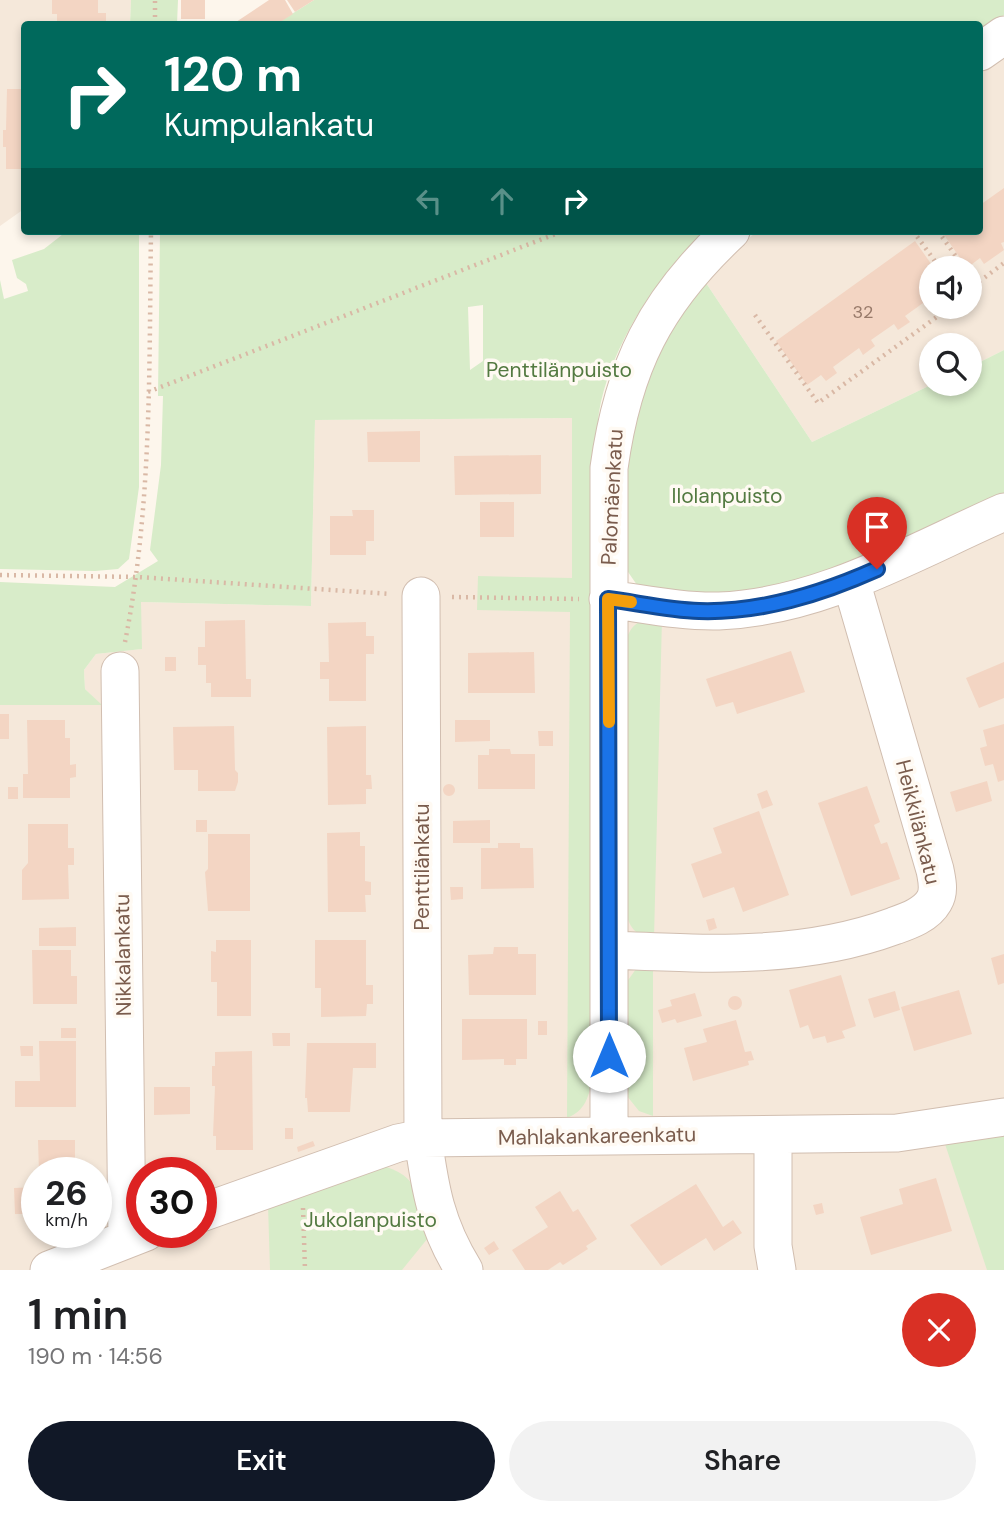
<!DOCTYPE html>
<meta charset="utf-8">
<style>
body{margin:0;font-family:"DM Sans",sans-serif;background:#f2f2f2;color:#202124;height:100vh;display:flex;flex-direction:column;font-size:26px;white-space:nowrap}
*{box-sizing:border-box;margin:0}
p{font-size:23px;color:#757577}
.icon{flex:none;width:38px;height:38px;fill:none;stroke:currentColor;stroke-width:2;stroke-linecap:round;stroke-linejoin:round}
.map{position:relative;height:1270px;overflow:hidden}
.details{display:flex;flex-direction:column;background:#fff;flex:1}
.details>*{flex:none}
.top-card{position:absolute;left:21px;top:21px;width:962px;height:214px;border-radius:7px;box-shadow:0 4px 10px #0003;background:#00695c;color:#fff;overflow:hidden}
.buttons{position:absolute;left:919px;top:256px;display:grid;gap:14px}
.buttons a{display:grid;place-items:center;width:63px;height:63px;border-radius:50%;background:#fff;box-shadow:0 4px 10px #0003;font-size:35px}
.speed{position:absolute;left:21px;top:1157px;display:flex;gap:14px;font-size:35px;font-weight:700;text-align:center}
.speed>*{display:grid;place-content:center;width:91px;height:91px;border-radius:50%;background:#fff;box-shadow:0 4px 10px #0003;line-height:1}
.speed small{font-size:18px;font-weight:400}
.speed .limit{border:10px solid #d22;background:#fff;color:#111}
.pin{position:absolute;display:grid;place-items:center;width:60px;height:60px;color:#fff;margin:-72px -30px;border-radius:50% 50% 50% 0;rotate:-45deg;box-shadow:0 0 7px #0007}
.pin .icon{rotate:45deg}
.me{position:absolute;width:77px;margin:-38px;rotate:0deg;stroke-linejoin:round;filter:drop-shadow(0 0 5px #0008)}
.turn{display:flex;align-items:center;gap:24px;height:147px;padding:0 28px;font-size:32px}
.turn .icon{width:91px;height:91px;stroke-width:2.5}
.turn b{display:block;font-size:49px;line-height:60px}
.lanes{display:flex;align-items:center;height:66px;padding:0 28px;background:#0003;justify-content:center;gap:35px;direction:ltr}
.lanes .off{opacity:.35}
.round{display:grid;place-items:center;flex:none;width:74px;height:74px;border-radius:37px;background:#f2f2f2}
.head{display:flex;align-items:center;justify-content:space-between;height:119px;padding:0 28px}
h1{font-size:42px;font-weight:600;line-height:52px}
.button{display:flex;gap:14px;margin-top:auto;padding:14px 28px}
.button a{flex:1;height:80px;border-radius:42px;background:#111827;color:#fff;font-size:28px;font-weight:600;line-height:80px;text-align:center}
.button a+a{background:#f2f2f2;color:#202124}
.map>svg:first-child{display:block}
.residential{fill:#f5e8da;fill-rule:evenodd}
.green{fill:#d8ecc9;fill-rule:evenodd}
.building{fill:#f3d5c3}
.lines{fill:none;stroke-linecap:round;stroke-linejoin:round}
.minor-casing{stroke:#d1beb0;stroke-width:39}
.path{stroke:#d9b8a5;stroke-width:4.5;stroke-dasharray:2 5;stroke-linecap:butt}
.minor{stroke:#fff;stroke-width:37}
.route-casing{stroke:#114b97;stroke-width:18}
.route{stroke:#1a73e8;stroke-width:12}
.slow{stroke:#f59e0b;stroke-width:12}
.labels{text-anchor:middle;stroke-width:7;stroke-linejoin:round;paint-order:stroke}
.number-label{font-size:18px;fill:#987a6a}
.park-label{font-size:21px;fill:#537a41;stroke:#fffaf3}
.street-label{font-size:21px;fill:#7a5c4d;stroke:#fffaf3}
</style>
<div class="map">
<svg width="1004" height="1270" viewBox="0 0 1004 1270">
<rect width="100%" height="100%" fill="#fdf6ec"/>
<path class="residential" d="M 0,0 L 131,0 L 130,24 L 24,24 L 24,209 L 0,226 Z
M 1004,55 L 1004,350 L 970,367 L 970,345 L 931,345 L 931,383 L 935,383 L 812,442 L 704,280 L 757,231 L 980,231 L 980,73 ZM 931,268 L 970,268 L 970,306 L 931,306 Z
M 572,418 L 572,578 L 667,597 L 1004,495 L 1004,1270 L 0,1270 L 0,705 L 101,705 L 85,689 L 84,670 L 96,654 L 141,649 L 141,602 L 311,606 L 315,420 ZM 37,1172 L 96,1172 L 96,1232 L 37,1232 ZM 142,1172 L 201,1172 L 201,1232 L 142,1232 Z"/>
<path class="green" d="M 131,0 L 178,0 L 177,24 L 130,24 Z
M 314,0 L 1004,0 L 1004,15 L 980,32 L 980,24 L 276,24 Z
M 67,231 L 139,231 L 139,487 L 129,559 L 118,569 L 95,571 L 0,569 L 0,280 L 4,299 L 28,291 L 26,284 L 17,278 L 12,260 L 44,249 Z
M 160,231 L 709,231 C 657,274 611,345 599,412 C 597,428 596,445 594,461 L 592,1079 C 589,1097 585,1111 567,1118 L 570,612 L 477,610 L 478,576 L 572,578 L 572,418 L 315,420 L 311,606 L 141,602 L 142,649 L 96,654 L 84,670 L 85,689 L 102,705 L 0,705 L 0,582 L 115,587 L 158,561 L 150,550 L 161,465 L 163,396 L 158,396 ZM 483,305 L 483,361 L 470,370 L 468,307 Z
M 704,280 L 812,442 L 935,383 L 970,383 L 970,367 L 1004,350 L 1004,495 L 855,565 L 791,587 L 667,597 L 637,585 L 626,569 L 624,512 L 634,410 L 665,333 Z
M 662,618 L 654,938 C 635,936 628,927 626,909 L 624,646 C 632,621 637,621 662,618 Z
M 653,965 L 653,1116 L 639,1111 L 627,1096 L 626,983 L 636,969 Z
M 1004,1132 L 1004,1270 L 987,1270 L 945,1144 Z
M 379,1165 C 422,1175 419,1200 428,1238 L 402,1270 L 270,1270 L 268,1205 Z"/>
<path class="building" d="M 52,0 L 98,0 L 98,13 L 106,13 L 106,24 L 57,24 L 57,14 L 52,14 Z
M 181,0 L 205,0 L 205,19 L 181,19 Z
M 269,0 L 285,0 L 293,14 L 277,24 L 233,24 Z
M 287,0 L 314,0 L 295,12 Z
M 7,89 L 24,89 L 24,169 L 6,169 L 6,147 L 3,147 L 3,130 L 6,130 Z
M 1004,188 L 1004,242 L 1001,243 L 1004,250 L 984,264 L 980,258 L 967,268 L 942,232 L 980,231 L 980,205 Z
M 915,241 L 934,268 L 931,268 L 931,307 L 928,309 L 923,303 L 905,316 L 910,322 L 898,330 L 894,324 L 871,340 L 875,346 L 863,355 L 859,348 L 833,367 L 837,373 L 826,381 L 821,375 L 807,385 L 776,341 Z
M 420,431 L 420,462 L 368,462 L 367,432 Z
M 541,455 L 541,494 L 455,495 L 454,456 Z
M 480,502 L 514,502 L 514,537 L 480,537 Z
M 352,510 L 374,510 L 374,541 L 366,541 L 366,555 L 330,555 L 330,516 L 353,516 Z
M 245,620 L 246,679 L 251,679 L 251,697 L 211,697 L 211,683 L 206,683 L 206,665 L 198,665 L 198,647 L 205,647 L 205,621 Z
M 366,622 L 366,636 L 374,636 L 374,654 L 366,654 L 366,701 L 329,701 L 329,679 L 320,679 L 320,662 L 329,662 L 328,623 Z
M 791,651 L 805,692 L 737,714 L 733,702 L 716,707 L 706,679 Z
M 534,652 L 535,693 L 468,693 L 468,653 Z
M 165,657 L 176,657 L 176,671 L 165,671 Z
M 1004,662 L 1004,698 L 979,708 L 966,678 Z
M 0,714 L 9,714 L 9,739 L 0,739 Z
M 27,720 L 65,720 L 65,738 L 70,738 L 70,765 L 76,764 L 76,777 L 70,778 L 70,798 L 23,798 L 23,774 L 28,774 Z
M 455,720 L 490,720 L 490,741 L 455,742 Z
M 1004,724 L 1004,780 L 998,782 L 993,764 L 985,766 L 980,748 L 987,746 L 983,730 Z
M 234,726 L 235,770 L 238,773 L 238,782 L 235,791 L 198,791 L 198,770 L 174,770 L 173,727 Z
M 366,726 L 366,775 L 371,775 L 372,789 L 366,789 L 366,804 L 328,805 L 327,727 Z
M 538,731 L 553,731 L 553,746 L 539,746 Z
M 489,749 L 510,749 L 511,754 L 535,754 L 535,789 L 478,789 L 478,755 L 489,755 Z
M 987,781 L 992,801 L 956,812 L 950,792 Z
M443 790a6 6 0 1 1 12 0a6 6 0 1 1-12 0Z
M 867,786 L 880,822 L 874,825 L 881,844 L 887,842 L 900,879 L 851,896 L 818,803 Z
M 8,787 L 18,787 L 18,799 L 8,799 Z
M 767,790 L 773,805 L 762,809 L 757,794 Z
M 759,811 L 789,895 L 743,912 L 734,887 L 703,898 L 691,864 L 722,853 L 713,828 Z
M 196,820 L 207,820 L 207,832 L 196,832 Z
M 490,820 L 490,843 L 453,843 L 453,821 Z
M 28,824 L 68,824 L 68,848 L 74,848 L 74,865 L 68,865 L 69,899 L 22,900 L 22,870 L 28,863 Z
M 360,832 L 360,846 L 365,846 L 365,881 L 371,882 L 371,895 L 365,895 L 366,912 L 328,912 L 327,833 Z
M 208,834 L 250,834 L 250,911 L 208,911 L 205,872 L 208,869 Z
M 498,843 L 520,843 L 520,848 L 533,848 L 534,888 L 481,889 L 481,848 L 498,848 Z
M 450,887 L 463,887 L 463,899 L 451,900 Z
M 714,918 L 717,928 L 709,931 L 706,920 Z
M 76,927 L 76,946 L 39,946 L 39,928 Z
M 216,940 L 251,940 L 251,1016 L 217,1016 L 217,982 L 211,982 L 211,951 L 216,952 Z
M 315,940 L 366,940 L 366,985 L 373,985 L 373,1004 L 367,1004 L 366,1016 L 321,1017 L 321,988 L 315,988 Z
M 494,947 L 518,947 L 518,954 L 536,954 L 536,995 L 469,995 L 468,955 L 493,954 Z
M 32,950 L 71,950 L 71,976 L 77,976 L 77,1004 L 33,1004 Z
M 1004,954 L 1004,983 L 998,985 L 991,958 Z
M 841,975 L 856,1026 L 842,1031 L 845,1038 L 827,1043 L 825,1036 L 813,1039 L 808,1025 L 800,1028 L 789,990 Z
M 959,990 L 972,1034 L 914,1051 L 901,1007 Z
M 895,991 L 900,1010 L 874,1018 L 868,999 Z
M 695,993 L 702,1016 L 677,1023 L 675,1019 L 662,1023 L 658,1010 L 672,1006 L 670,1000 Z
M728 1003a7 7 0 1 1 14 0a7 7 0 1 1-14 0Z
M 462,1019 L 527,1019 L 527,1059 L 516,1059 L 516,1065 L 504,1065 L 504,1059 L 462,1060 Z
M 736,1020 L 745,1052 L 751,1051 L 754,1060 L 748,1061 L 749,1065 L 693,1081 L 684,1048 L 707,1042 L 703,1029 Z
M 538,1021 L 547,1021 L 547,1035 L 538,1035 Z
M 61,1028 L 76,1028 L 76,1038 L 61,1038 Z
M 272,1033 L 290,1033 L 290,1046 L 273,1046 Z
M 39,1041 L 76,1041 L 76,1107 L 15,1107 L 15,1081 L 40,1081 Z
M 307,1043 L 376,1043 L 376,1068 L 353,1068 L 350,1112 L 308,1112 L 307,1098 L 305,1098 Z
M 20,1046 L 33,1046 L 33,1056 L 21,1056 Z
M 252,1051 L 253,1150 L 216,1150 L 216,1136 L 213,1136 L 215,1086 L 212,1086 L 212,1066 L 215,1066 L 215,1052 Z
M 154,1087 L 190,1087 L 190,1114 L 154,1115 Z
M 285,1128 L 293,1128 L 293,1139 L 285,1139 Z
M 38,1140 L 75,1140 L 75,1172 L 39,1172 Z
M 313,1141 L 315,1146 L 298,1152 L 297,1147 Z
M 936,1178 L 952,1231 L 871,1255 L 860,1217 L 903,1204 L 899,1189 Z
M 696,1184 L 723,1227 L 733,1220 L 742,1233 L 714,1251 L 706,1238 L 661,1266 L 630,1225 Z
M 37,1187 L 37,1214 L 15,1214 L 14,1188 Z
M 560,1191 L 573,1212 L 578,1209 L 597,1239 L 586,1246 L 588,1249 L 563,1265 L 560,1262 L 548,1270 L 525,1270 L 512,1250 L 548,1227 L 535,1207 Z
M 822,1203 L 824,1213 L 816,1215 L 813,1205 Z
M 494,1241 L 499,1249 L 489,1255 L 484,1248 Z"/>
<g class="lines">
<defs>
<path id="minor" d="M 980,52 L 1004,35
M 421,596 L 423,1138 C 430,1189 436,1225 464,1270
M 608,599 C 645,604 682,612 719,611 C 821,607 913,552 1004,512
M 120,671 L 127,1239
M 610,950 C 706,954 802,960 894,926 C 908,921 926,915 934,901 C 940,891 937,881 935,870 L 851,581
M 609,1135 L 609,468 C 623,366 655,302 731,231
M 773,1135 L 773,1246 L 777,1270
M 201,1213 L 398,1143 L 423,1138 L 897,1133 L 1004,1117
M 49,1270 L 146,1232"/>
</defs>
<use href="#minor" class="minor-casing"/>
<path class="path" d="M 155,24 L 155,0
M 913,231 L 940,268
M 938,231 L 964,268
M 970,276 L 976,284 L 1004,263
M 755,315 L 818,403 L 952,306
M 148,392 L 563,231
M 0,575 L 138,577 L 391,594
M 452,597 L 579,599
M 125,642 C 152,506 149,368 151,231
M 303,1208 L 305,1270"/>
<use href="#minor" class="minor"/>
</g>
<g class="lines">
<defs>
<path id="route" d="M 609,1056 L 608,599 C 638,603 669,610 699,611 C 761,613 821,594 877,569"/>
</defs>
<use href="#route" class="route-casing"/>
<use href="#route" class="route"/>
<path class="slow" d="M 609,722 L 608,599 L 631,602"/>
</g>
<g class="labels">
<g class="number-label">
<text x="863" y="318">32</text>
</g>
<g class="park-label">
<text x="559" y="377">Penttilänpuisto</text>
<text x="727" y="503">Ilolanpuisto</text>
<text x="370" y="1227">Jukolanpuisto</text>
</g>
<g class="street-label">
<text transform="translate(612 497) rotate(-87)" y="7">Palomäenkatu</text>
<text transform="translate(918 822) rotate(76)" y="7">Heikkilänkatu</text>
<text transform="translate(422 867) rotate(-90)" y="7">Penttilänkatu</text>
<text transform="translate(123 955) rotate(-91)" y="7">Nikkalankatu</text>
<text transform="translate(597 1136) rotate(-1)" y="7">Mahlakankareenkatu</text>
</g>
</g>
</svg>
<div class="buttons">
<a><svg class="icon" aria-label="sound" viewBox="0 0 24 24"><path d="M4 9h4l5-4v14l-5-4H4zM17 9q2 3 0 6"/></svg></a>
<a><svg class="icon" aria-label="search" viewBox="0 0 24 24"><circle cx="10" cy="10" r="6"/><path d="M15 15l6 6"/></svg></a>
</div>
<div class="speed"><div>26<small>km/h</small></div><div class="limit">30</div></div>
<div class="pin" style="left:877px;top:569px;background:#d93025"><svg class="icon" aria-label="arrive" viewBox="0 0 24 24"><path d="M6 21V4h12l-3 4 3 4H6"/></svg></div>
<svg class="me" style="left:609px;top:1056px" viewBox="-20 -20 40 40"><circle r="19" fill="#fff"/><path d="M0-13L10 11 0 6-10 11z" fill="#1a73e8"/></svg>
<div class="top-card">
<div class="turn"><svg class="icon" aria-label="right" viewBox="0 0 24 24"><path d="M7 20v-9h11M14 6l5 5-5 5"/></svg><div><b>120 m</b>Kumpulankatu</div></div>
<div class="lanes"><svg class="icon off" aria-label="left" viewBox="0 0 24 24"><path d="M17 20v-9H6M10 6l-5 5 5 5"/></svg><svg class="icon off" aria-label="ahead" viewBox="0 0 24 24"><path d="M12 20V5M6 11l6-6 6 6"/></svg><svg class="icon" aria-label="right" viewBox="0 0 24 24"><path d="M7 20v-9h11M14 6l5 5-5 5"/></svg></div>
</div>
</div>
<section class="details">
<div class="head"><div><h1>1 min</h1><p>190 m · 14:56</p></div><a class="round" style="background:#d93025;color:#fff"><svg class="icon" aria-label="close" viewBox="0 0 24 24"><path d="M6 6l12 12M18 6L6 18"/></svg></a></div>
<div class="button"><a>Exit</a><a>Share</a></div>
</section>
